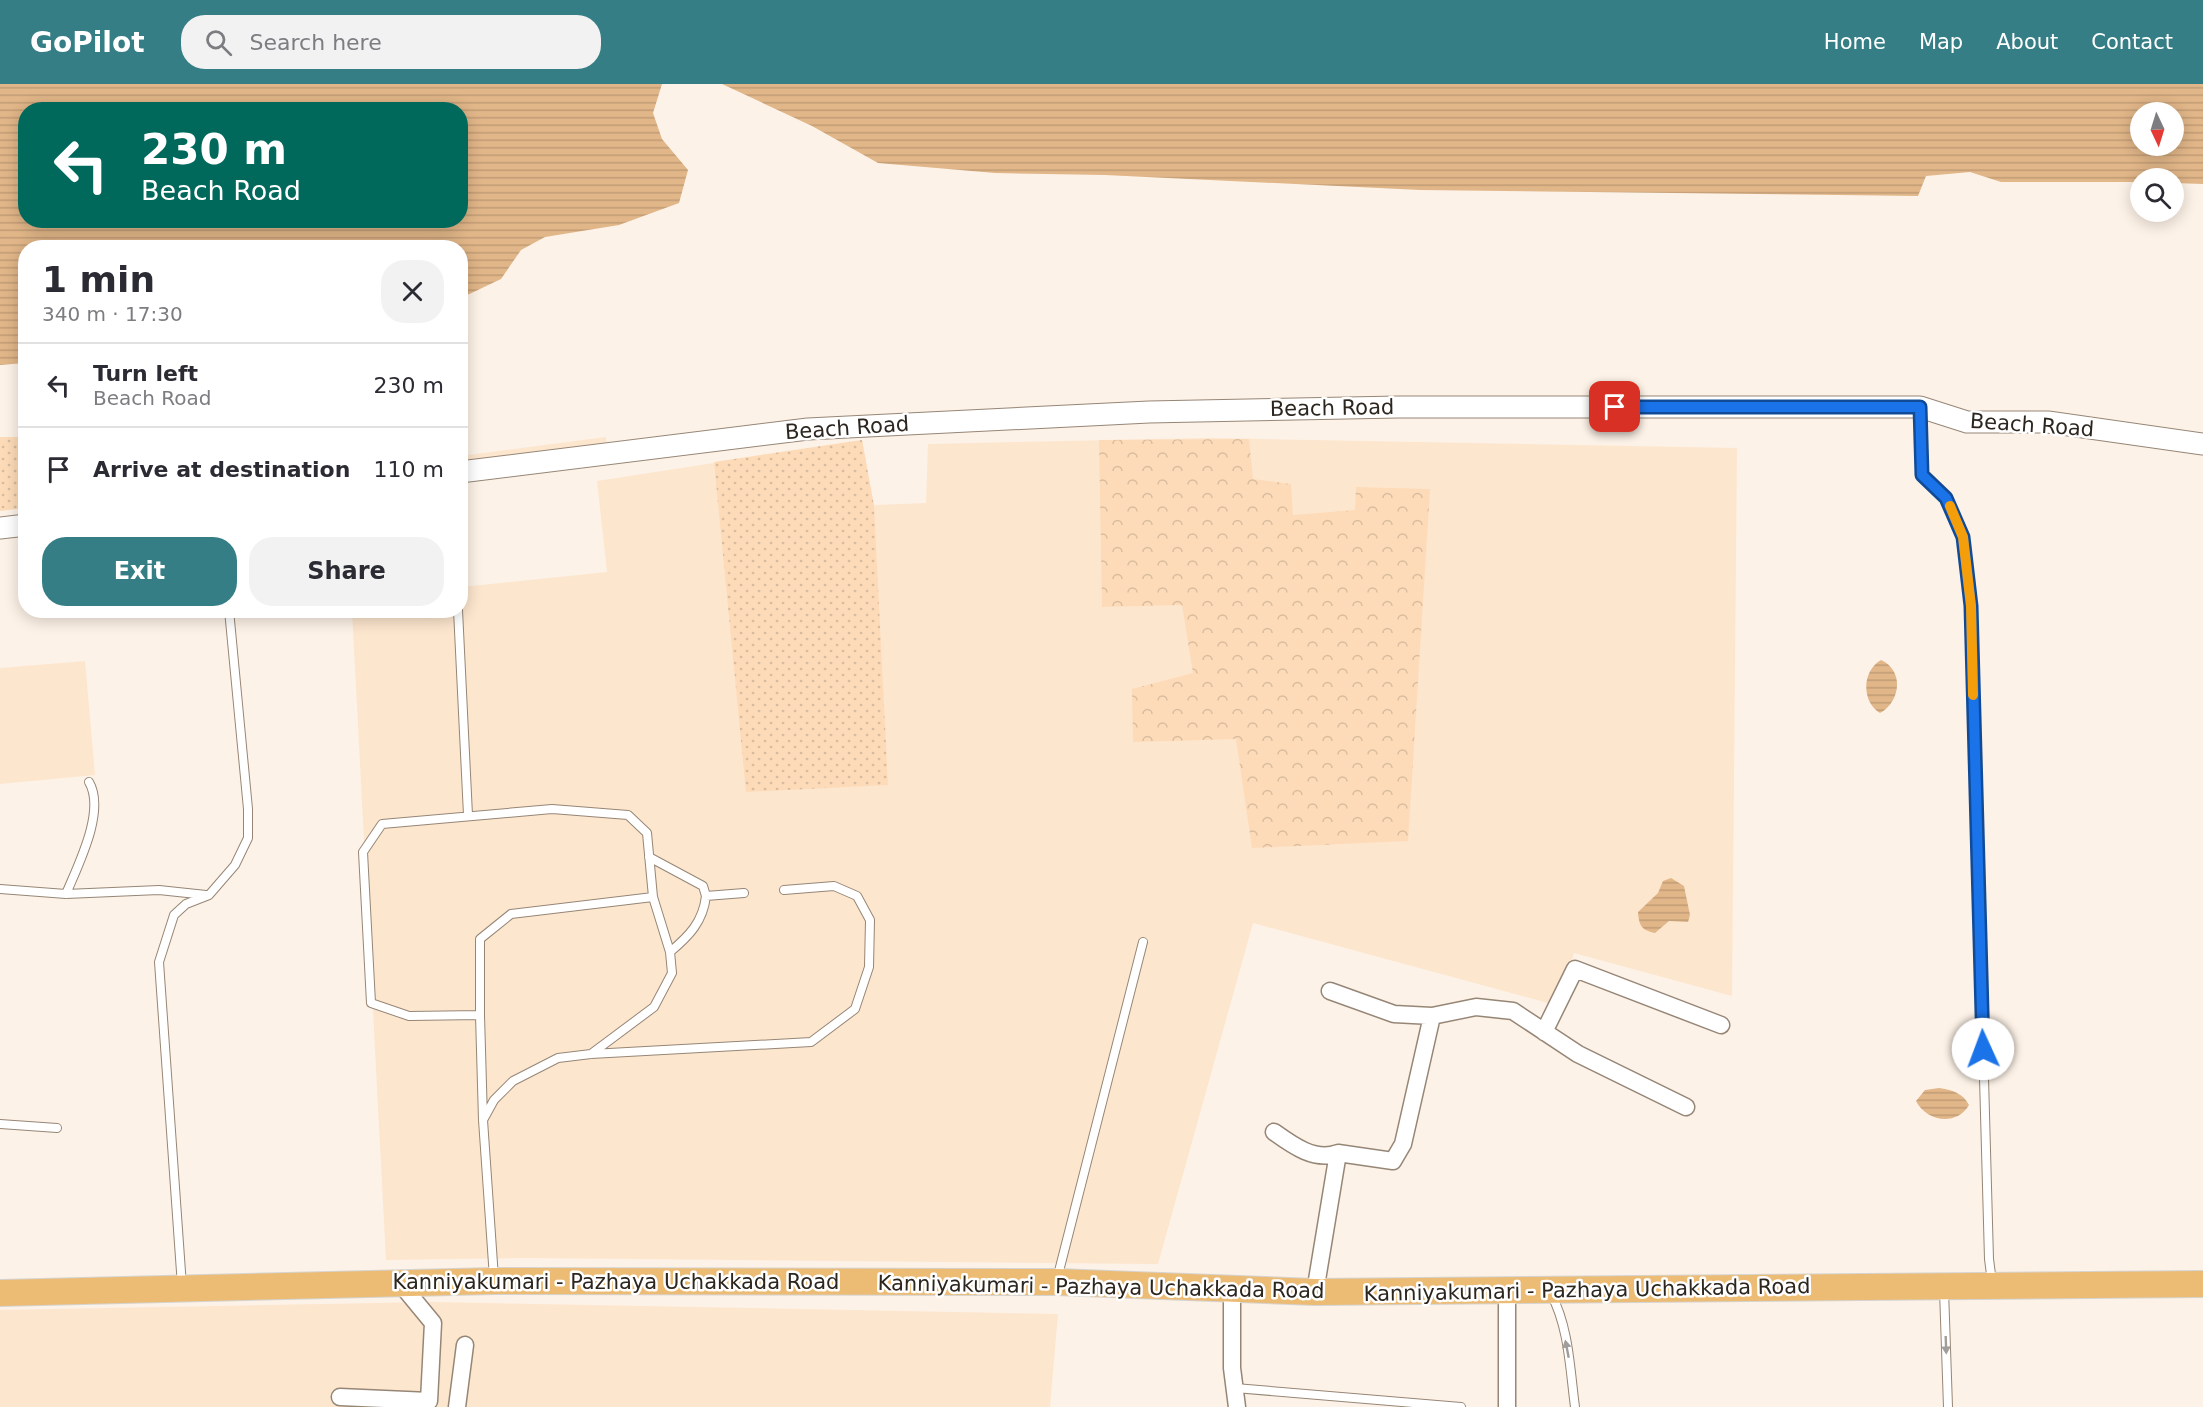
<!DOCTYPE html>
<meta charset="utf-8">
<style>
body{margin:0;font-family:"DejaVu Sans",sans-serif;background:#f2f2f3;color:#2b2b33;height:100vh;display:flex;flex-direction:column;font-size:22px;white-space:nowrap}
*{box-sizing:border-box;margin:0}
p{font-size:20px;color:#7c7c81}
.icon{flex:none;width:33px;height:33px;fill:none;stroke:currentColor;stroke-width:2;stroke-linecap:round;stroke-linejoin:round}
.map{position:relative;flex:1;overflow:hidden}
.drawer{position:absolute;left:18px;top:156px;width:450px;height:378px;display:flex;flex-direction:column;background:#fff;border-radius:24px;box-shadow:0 3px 15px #0003}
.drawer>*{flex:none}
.hud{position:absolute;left:18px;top:18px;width:450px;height:126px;border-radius:24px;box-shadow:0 3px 15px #0003;background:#00695c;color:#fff;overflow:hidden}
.needle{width:39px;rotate:176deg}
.tools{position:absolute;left:2130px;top:18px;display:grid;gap:12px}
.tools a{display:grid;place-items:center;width:54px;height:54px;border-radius:50%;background:#fff;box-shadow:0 3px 15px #0003;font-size:30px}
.pin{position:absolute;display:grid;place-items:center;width:51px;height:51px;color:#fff;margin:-26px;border-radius:12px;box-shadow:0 3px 9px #0006}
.me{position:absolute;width:66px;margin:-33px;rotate:358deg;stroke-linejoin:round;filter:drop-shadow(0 0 4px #0008)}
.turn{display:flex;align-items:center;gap:21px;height:126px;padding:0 24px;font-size:27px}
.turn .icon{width:78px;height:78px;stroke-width:2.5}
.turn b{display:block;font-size:42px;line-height:51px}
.round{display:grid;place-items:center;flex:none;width:63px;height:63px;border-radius:24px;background:#f2f2f3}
.headline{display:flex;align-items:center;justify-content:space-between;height:102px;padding:0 24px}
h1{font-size:36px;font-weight:700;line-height:45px}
.primary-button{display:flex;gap:12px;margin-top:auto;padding:12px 24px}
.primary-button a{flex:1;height:69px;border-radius:24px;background:#367e85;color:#fff;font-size:24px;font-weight:700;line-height:69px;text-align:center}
.primary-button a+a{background:#f2f2f3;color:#2b2b33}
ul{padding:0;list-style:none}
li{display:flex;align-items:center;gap:18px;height:84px;padding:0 24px;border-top:2px solid #e1e1e2}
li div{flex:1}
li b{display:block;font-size:22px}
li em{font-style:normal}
header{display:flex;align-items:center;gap:36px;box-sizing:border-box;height:84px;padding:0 30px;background:#367e85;color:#fff}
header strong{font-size:28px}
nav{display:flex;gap:33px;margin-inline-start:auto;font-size:21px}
.search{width:420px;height:54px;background:#f2f2f3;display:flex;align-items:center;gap:15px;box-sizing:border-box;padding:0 21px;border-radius:24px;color:#7c7c81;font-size:22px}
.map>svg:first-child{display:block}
.built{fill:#fde6ce}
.forest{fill:url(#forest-crowns)}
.park{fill:url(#park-dots)}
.water{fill:url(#water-rules);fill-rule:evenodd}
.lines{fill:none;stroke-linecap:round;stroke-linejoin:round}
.service-casing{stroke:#968676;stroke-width:10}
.minor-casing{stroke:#968676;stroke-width:19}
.tertiary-casing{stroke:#968676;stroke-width:23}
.primary-casing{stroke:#d5d4d2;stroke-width:28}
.service{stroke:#fff;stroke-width:8}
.minor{stroke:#fff;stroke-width:16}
.tertiary{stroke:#fff;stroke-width:21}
.primary{stroke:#ecbb74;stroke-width:26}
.oneway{fill:#a09d9a}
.route-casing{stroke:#114b97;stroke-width:15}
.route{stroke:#1a73e8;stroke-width:10}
.slow{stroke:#f59e0b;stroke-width:10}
.labels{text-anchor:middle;stroke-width:5;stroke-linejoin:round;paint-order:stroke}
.street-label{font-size:21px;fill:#2c261f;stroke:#fff}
</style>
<header>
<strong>GoPilot</strong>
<div class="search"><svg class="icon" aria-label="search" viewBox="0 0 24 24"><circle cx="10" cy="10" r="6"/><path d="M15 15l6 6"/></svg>Search here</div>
<nav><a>Home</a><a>Map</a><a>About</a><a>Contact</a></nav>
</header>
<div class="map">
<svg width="2203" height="1323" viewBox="0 0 2203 1323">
<defs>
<pattern id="forest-crowns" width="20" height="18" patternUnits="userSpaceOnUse" patternTransform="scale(1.5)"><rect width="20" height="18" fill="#fddbb8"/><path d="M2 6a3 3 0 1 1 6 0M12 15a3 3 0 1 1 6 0" fill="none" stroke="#d9bc9e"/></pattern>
<pattern id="park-dots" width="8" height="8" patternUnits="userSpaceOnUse" patternTransform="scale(1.5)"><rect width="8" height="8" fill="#fddbb8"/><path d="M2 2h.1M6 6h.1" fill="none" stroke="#d9bc9e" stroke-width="1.8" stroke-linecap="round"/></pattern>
<pattern id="water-rules" width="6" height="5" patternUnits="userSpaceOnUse" patternTransform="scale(1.5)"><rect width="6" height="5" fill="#e1b688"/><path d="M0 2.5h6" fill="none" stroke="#c19c75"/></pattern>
</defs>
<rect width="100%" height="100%" fill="#fdf2e7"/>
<path class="built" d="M 606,353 L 607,365 L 461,382 L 460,372 Z
M 1209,354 L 1737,364 L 1732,912 L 1574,869 L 1559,922 L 1253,839 L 1158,1180 L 525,1174 L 386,1176 L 352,527 L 460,526 L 461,503 L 607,488 L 597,397 L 862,356 L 874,421 L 926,419 L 928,360 Z
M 85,577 L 95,691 L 0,700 L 0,584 Z
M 431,1218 L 1058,1230 L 1050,1323 L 0,1323 L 0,1226 Z"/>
<path class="forest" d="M 1249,355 L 1253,395 L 1291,400 L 1293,431 L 1355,426 L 1356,403 L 1430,405 L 1408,757 L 1252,764 L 1236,655 L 1133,658 L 1132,605 L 1193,589 L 1182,521 L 1102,523 L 1099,356 Z"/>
<path class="park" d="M 0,353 L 23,353 L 26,365 L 25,424 L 0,427 Z
M 862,356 L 874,422 L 888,701 L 746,708 L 714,378 Z"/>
<path class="water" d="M 0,0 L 662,0 L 653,29 L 662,55 L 688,86 L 679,119 L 619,141 L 545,153 L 521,166 L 501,195 L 461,214 L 460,164 L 26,164 L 25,279 L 0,281 ZM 26,26 L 460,26 L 460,136 L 26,136 Z
M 722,0 L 2203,0 L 2203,100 L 2174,99 L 2174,94 L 2140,94 L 2140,98 L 2001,98 L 1970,88 L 1926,92 L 1918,112 L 1420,106 L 1105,91 L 995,89 L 878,79 L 812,42 ZM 2174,28 L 2174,62 L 2140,62 L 2140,28 Z
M 1881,576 C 1905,587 1900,618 1880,629 C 1861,617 1862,587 1881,576 Z
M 1671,794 L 1684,802 L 1690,831 L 1688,838 L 1669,837 L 1655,849 C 1641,846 1639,841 1638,828 L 1658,809 L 1663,797 Z
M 1939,1004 C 1952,1006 1963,1009 1969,1021 C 1956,1043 1926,1037 1916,1017 L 1925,1006 Z"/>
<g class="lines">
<defs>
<path id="service" d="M 1920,323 L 1922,391 L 1946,414 L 1963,453 L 1971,522 L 1989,1175 L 1992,1198
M 458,526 L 468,731
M 649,773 L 703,802 L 706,812
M 0,805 L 66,810 L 159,806 L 206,811
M 66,810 C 78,781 106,727 89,698
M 670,868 C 689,852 703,838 706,812 L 744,809
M 480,931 L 409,932 L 371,919 L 363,768 L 382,740 L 552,725 L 628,731 L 647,749 L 653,813 L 670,868 L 672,889 L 654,923 L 591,970
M 483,1036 L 494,1016 L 513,997 L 558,974 L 591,970 L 811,958 L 855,925 L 869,883 L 870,836 L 857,812 L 834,802 L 784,806
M 0,1040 L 57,1044
M 494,1194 L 483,1036 L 480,931 L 480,855 L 511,830 L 653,813
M 1057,1195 L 1143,858
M 182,1202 L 159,878 L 174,831 L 186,820 L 209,811 L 235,781 L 248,754 L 248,725 L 229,526
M 1944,1206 L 1948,1323
M 1551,1210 C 1569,1243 1570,1286 1575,1323
M 1235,1304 L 1461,1323"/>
<path id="minor" d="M 1330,907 L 1394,930 L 1432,932 L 1476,923 L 1513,927 L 1578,970 L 1686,1023
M 1544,948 L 1575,885 L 1721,941
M 1274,1048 C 1292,1061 1315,1078 1338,1069
M 1232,1206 L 1232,1284 L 1237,1323
M 1315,1208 L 1338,1069 L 1393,1077 L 1403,1060 L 1432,932
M 1507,1208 L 1507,1323
M 340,1313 L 429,1317 L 433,1239 L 400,1199
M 457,1323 L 465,1261"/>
<path id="tertiary" d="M 460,388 L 808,345 L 1149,328 L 1398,323 L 1920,323 L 1967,338 L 2048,338 L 2203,360
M 0,444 L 26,441"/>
<path id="primary" d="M 0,1209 L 494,1197 L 1057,1198 L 1315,1208 L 2203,1200"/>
</defs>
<use href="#service" class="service-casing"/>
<use href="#minor" class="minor-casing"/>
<use href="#tertiary" class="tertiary-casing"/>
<use href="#primary" class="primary-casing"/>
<use href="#service" class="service"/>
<use href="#minor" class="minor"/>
<use href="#tertiary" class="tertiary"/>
<use href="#primary" class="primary"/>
</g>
<defs><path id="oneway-solid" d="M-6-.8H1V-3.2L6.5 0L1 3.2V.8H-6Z" transform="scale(1.5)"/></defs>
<g class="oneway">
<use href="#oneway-solid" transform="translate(1946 1261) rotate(88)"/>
<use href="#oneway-solid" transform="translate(1567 1265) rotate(-101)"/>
</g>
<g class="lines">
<defs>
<path id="route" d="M 1615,323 L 1920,323 L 1922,391 L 1946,414 L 1963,453 L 1971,522 L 1983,965"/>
</defs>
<use href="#route" class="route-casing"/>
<use href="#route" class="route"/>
<path class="slow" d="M 1950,422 L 1963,453 L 1971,522 L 1973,611"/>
</g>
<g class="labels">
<g class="street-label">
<text transform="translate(1332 324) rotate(-1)" y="7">Beach Road</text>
<text transform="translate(2032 341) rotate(4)" y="7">Beach Road</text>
<text transform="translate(847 344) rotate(-4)" y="7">Beach Road</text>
<text x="616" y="1205">Kanniyakumari - Pazhaya Uchakkada Road</text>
<text transform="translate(1101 1203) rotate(1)" y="7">Kanniyakumari - Pazhaya Uchakkada Road</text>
<text transform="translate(1587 1206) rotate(-1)" y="7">Kanniyakumari - Pazhaya Uchakkada Road</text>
</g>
</g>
</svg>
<div class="tools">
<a><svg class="needle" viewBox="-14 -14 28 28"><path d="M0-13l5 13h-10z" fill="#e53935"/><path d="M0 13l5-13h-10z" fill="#7c7c81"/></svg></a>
<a><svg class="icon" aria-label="search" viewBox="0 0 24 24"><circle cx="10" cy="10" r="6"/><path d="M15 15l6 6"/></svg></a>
</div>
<div class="pin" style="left:1615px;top:323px;background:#d93025"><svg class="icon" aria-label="arrive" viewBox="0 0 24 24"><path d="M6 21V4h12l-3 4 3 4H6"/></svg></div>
<svg class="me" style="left:1983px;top:965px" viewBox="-20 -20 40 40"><circle r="19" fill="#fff"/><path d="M0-13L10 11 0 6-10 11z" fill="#1a73e8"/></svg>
<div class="hud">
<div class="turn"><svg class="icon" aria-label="left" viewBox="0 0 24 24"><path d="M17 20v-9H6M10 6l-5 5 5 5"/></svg><div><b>230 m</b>Beach Road</div></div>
</div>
<section class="drawer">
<div class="headline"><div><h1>1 min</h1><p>340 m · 17:30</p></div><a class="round"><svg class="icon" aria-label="close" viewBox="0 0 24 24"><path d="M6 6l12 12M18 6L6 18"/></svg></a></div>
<ul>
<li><svg class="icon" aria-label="left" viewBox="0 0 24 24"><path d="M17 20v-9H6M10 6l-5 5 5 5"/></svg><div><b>Turn left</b><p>Beach Road</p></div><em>230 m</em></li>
<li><svg class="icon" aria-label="arrive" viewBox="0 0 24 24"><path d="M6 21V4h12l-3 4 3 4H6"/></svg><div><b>Arrive at destination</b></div><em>110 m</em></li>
</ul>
<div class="primary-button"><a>Exit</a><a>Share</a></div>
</section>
</div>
